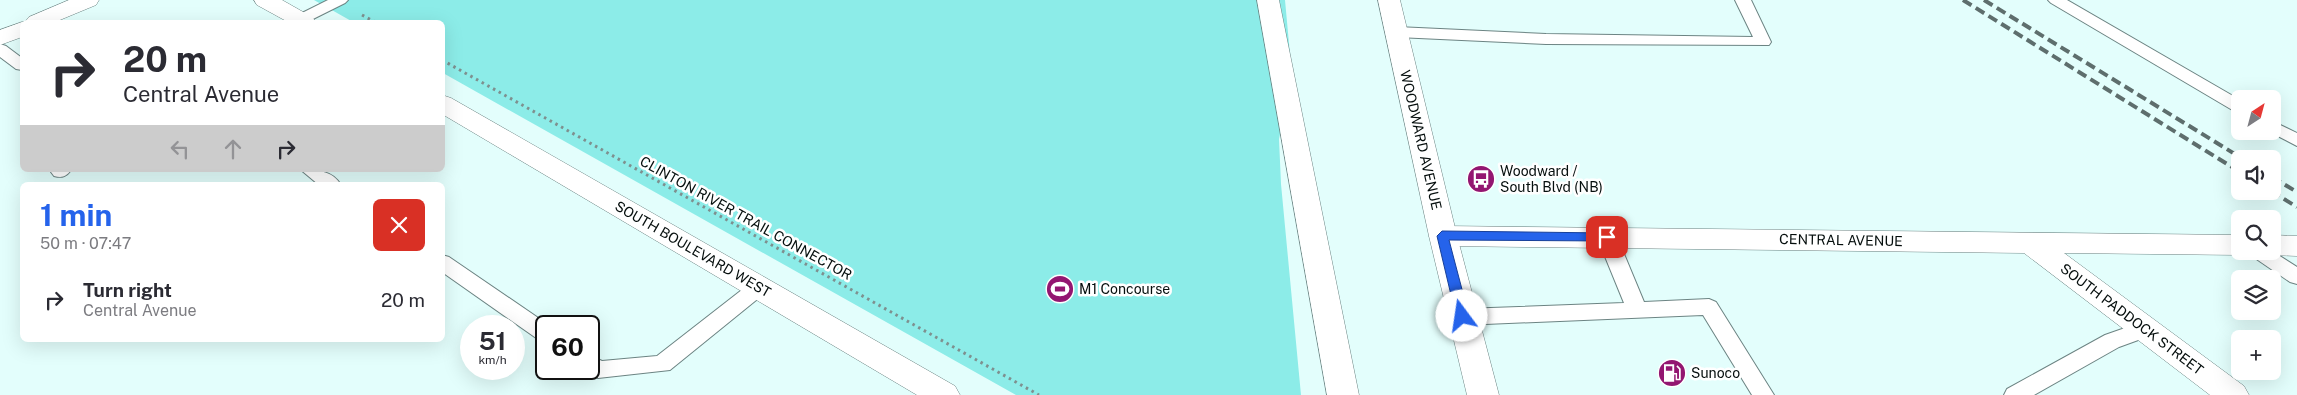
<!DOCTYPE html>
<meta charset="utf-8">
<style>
body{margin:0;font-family:"Public Sans",sans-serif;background:#f7f7f7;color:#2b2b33;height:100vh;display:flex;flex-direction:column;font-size:19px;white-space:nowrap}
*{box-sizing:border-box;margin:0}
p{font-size:16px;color:#7c7c81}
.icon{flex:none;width:28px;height:28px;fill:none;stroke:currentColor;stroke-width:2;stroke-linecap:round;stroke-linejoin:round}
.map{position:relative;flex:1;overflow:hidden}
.details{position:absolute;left:20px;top:182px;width:425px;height:160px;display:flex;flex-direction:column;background:#fff;border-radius:8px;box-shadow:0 5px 20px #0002}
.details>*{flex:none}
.top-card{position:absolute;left:20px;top:20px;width:425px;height:152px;border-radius:8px;box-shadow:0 5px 20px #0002;background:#fff;color:#2b2b33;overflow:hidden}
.needle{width:32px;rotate:36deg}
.controls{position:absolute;left:2231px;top:90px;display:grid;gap:10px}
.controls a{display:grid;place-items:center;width:50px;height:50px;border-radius:8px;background:#fff;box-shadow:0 5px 20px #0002;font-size:25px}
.speed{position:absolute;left:460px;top:315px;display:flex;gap:10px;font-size:25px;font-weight:700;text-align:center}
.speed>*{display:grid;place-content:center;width:65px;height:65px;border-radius:50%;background:#fff;box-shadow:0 5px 20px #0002;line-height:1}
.speed small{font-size:12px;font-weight:400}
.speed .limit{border:2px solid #111;border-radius:8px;background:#fff;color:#111}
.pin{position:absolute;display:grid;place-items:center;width:42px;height:42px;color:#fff;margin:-21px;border-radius:10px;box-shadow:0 2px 8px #0006}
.me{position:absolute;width:55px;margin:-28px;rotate:346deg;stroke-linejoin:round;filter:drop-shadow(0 0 4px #0008)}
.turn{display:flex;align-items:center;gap:18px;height:105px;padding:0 20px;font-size:22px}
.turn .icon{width:65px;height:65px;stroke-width:2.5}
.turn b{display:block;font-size:35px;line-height:42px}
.lanes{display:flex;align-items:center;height:48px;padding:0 20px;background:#0003;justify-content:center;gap:25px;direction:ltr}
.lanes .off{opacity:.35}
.round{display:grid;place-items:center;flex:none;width:52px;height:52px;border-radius:8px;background:#f7f7f7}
.head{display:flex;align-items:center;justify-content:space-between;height:85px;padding:0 20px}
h1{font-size:30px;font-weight:700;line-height:38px;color:#2563eb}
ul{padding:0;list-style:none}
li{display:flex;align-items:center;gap:15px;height:65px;padding:0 20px}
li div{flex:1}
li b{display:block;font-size:19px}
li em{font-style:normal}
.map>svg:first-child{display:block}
.green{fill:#8cece8}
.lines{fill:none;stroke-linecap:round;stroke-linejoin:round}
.lane-casing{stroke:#6c8483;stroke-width:2}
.street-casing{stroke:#6c8483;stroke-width:1}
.secondary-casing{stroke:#6c8483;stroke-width:1}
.primary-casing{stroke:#6c8483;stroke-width:1}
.path{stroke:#7e908f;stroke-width:3;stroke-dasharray:2.5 4;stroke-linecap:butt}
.lane{fill:#fff;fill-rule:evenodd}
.street{fill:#fff;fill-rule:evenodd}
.secondary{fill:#fff;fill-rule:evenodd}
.primary{fill:#fff;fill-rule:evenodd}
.rail{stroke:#5e6e6d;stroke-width:4;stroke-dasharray:10 5;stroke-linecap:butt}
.route{fill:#2563eb;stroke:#184099}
.labels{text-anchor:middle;stroke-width:5;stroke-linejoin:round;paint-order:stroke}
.street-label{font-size:14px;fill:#050e0d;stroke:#fff}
.poi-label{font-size:14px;fill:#050e0d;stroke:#fff;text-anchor:start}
</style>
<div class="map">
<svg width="2297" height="395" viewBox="0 0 2297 395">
<rect width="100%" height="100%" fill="#e3fefc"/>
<path class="green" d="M 314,0 L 1285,0 L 1292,76 L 1279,139 L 1281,184 L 1301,395 L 1016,395 L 443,73 L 442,22 L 353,22 Z"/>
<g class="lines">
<defs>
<path id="lane" d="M 328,0 L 348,0 L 345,3 L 307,22 L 294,22 L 292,20 L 294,17 Z
M 1735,0 L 1751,0 L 1771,42 L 1769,45 L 1546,44 L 1397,37 L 1391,35 L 1389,32 L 1391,29 L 1397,27 L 1546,34 L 1753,37 Z
M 2048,0 L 2067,0 L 2240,100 L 2240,112 L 2234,111 L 2051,3 Z
M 0,44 L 6,46 L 22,58 L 22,70 L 16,69 L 0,57 Z
M 2272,121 L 2297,133 L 2297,146 L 2268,131 L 2272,131 Z
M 52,170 L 71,170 C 66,177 62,178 54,176 L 51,172 Z
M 301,170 C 317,170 332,170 341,185 L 319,185 Z
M 1607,230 L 1614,232 L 1617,237 L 1644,302 L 1709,299 L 1716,302 L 1774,395 L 1752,395 L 1703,315 L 1462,325 L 1455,322 L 1452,317 L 1455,312 L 1462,309 L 1624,303 L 1597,237 L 1600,232 Z
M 2249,251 L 2272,251 L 2297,267 L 2297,284 L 2290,282 L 2252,256 Z
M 442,255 L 449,257 L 550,326 L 546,326 L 546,342 L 539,340 L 442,272 Z
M 759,280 L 766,282 L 769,287 L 766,292 L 670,370 L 598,378 L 590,376 L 581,369 L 589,369 L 589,355 L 602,361 L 657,356 L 752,282 Z
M 2145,321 L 2152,323 L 2155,329 L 2152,335 L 2119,347 L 2034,395 L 2004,395 L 2007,389 L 2105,335 Z"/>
<path id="street" d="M 69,0 L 99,0 L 96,5 L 55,22 L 25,22 L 29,17 Z
M 22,22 L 24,22 L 22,37 L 0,45 L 0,30 Z
M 1443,226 L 2240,235 L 2240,251 L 2251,251 L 2240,255 L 2064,253 L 2244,386 L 2249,395 L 2210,395 L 2024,253 L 1443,246 L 1433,243 L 1429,236 L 1433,229 Z
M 2272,235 L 2297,236 L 2297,256 L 2272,255 L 2262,252 L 2272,251 Z"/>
<path id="secondary" d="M 254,0 L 282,0 L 312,17 L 316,22 L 288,22 L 257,5 Z
M 442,95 L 451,98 L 955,386 L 960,395 L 917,395 L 442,114 Z"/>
<path id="primary" d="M 1257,0 L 1279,0 L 1359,395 L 1327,395 Z
M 1378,0 L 1400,0 L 1457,236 L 1499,395 L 1467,395 L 1429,236 Z"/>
</defs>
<use href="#lane" class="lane-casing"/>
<use href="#street" class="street-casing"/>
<use href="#secondary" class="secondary-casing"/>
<use href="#primary" class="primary-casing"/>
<path class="path" d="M 362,15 L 375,22
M 442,60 L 1039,395"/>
<use href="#lane" class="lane"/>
<use href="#street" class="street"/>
<use href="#secondary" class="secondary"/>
<use href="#primary" class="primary"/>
<path class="rail" d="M 1963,0 L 2240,172
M 1984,0 L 2243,159
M 2272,177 L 2297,192
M 2271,191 L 2297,207"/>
</g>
<path class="route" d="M 1442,231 L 1607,233 L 1613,237 L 1607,241 L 1449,240 L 1469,316 L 1462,321 L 1456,316 L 1437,236 Z"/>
<defs>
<symbol id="bus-disc" viewBox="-11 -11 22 22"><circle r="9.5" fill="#931671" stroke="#fff"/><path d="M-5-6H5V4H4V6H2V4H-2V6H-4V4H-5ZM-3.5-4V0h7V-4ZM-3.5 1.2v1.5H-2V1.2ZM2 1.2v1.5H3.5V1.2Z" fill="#fff"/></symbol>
<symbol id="stadium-disc" viewBox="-11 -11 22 22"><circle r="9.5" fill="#931671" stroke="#fff"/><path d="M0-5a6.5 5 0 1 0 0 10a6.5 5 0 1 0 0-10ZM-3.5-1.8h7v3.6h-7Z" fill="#fff"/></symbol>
<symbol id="fuel-disc" viewBox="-11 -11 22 22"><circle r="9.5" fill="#931671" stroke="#fff"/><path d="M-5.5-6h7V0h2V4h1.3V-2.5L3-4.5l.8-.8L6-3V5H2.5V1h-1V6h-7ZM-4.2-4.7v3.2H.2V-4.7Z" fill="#fff"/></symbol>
</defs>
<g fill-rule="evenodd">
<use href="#bus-disc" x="1465" y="163" width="32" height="32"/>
<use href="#stadium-disc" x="1044" y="273" width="32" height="32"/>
<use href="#fuel-disc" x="1656" y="357" width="32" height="32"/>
</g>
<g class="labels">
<g class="street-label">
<text transform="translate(1421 140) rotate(77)" y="5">WOODWARD AVENUE</text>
<text transform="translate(746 218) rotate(29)" y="5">CLINTON RIVER TRAIL CONNECTOR</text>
<text transform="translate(1841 240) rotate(1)" y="5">CENTRAL AVENUE</text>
<text transform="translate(693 249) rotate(30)" y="5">SOUTH BOULEVARD WEST</text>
<text transform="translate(2132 319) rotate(37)" y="5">SOUTH PADDOCK STREET</text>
</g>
<g class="poi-label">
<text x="1500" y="176">Woodward /<tspan x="1500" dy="16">South Blvd (NB)</tspan></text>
<text x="1079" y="294">M1 Concourse</text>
<text x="1691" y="378">Sunoco</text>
</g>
</g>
</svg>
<div class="controls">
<a><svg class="needle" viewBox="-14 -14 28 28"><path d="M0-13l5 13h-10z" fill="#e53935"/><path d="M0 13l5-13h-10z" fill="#7c7c81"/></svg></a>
<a><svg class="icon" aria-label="sound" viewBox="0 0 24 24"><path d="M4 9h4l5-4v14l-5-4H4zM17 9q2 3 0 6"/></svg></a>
<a><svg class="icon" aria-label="search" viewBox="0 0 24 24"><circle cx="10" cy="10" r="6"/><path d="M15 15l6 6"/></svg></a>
<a><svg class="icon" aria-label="layers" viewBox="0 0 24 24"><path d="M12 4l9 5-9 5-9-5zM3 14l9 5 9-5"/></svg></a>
<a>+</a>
</div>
<div class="speed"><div>51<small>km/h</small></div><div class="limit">60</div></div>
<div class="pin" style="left:1607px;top:237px;background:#d93025"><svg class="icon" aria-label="arrive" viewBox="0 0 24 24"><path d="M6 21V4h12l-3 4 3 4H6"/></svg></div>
<svg class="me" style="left:1462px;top:316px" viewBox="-20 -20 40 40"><circle r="19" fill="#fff"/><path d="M0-13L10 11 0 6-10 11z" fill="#2563eb"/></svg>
<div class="top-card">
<div class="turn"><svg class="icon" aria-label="right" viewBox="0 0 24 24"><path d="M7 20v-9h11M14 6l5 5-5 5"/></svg><div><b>20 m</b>Central Avenue</div></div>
<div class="lanes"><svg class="icon off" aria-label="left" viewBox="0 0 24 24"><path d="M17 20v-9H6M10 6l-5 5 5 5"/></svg><svg class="icon off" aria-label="ahead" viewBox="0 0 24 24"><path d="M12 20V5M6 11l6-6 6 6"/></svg><svg class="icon" aria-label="right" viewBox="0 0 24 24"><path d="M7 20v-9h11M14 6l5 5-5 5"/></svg></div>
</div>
<section class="details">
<div class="head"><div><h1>1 min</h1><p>50 m · 07:47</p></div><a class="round" style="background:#d93025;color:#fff"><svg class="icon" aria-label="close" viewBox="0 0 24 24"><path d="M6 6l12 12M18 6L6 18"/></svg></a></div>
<ul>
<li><svg class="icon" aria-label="right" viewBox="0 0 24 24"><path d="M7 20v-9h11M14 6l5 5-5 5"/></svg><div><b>Turn right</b><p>Central Avenue</p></div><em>20 m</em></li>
</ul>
</section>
</div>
